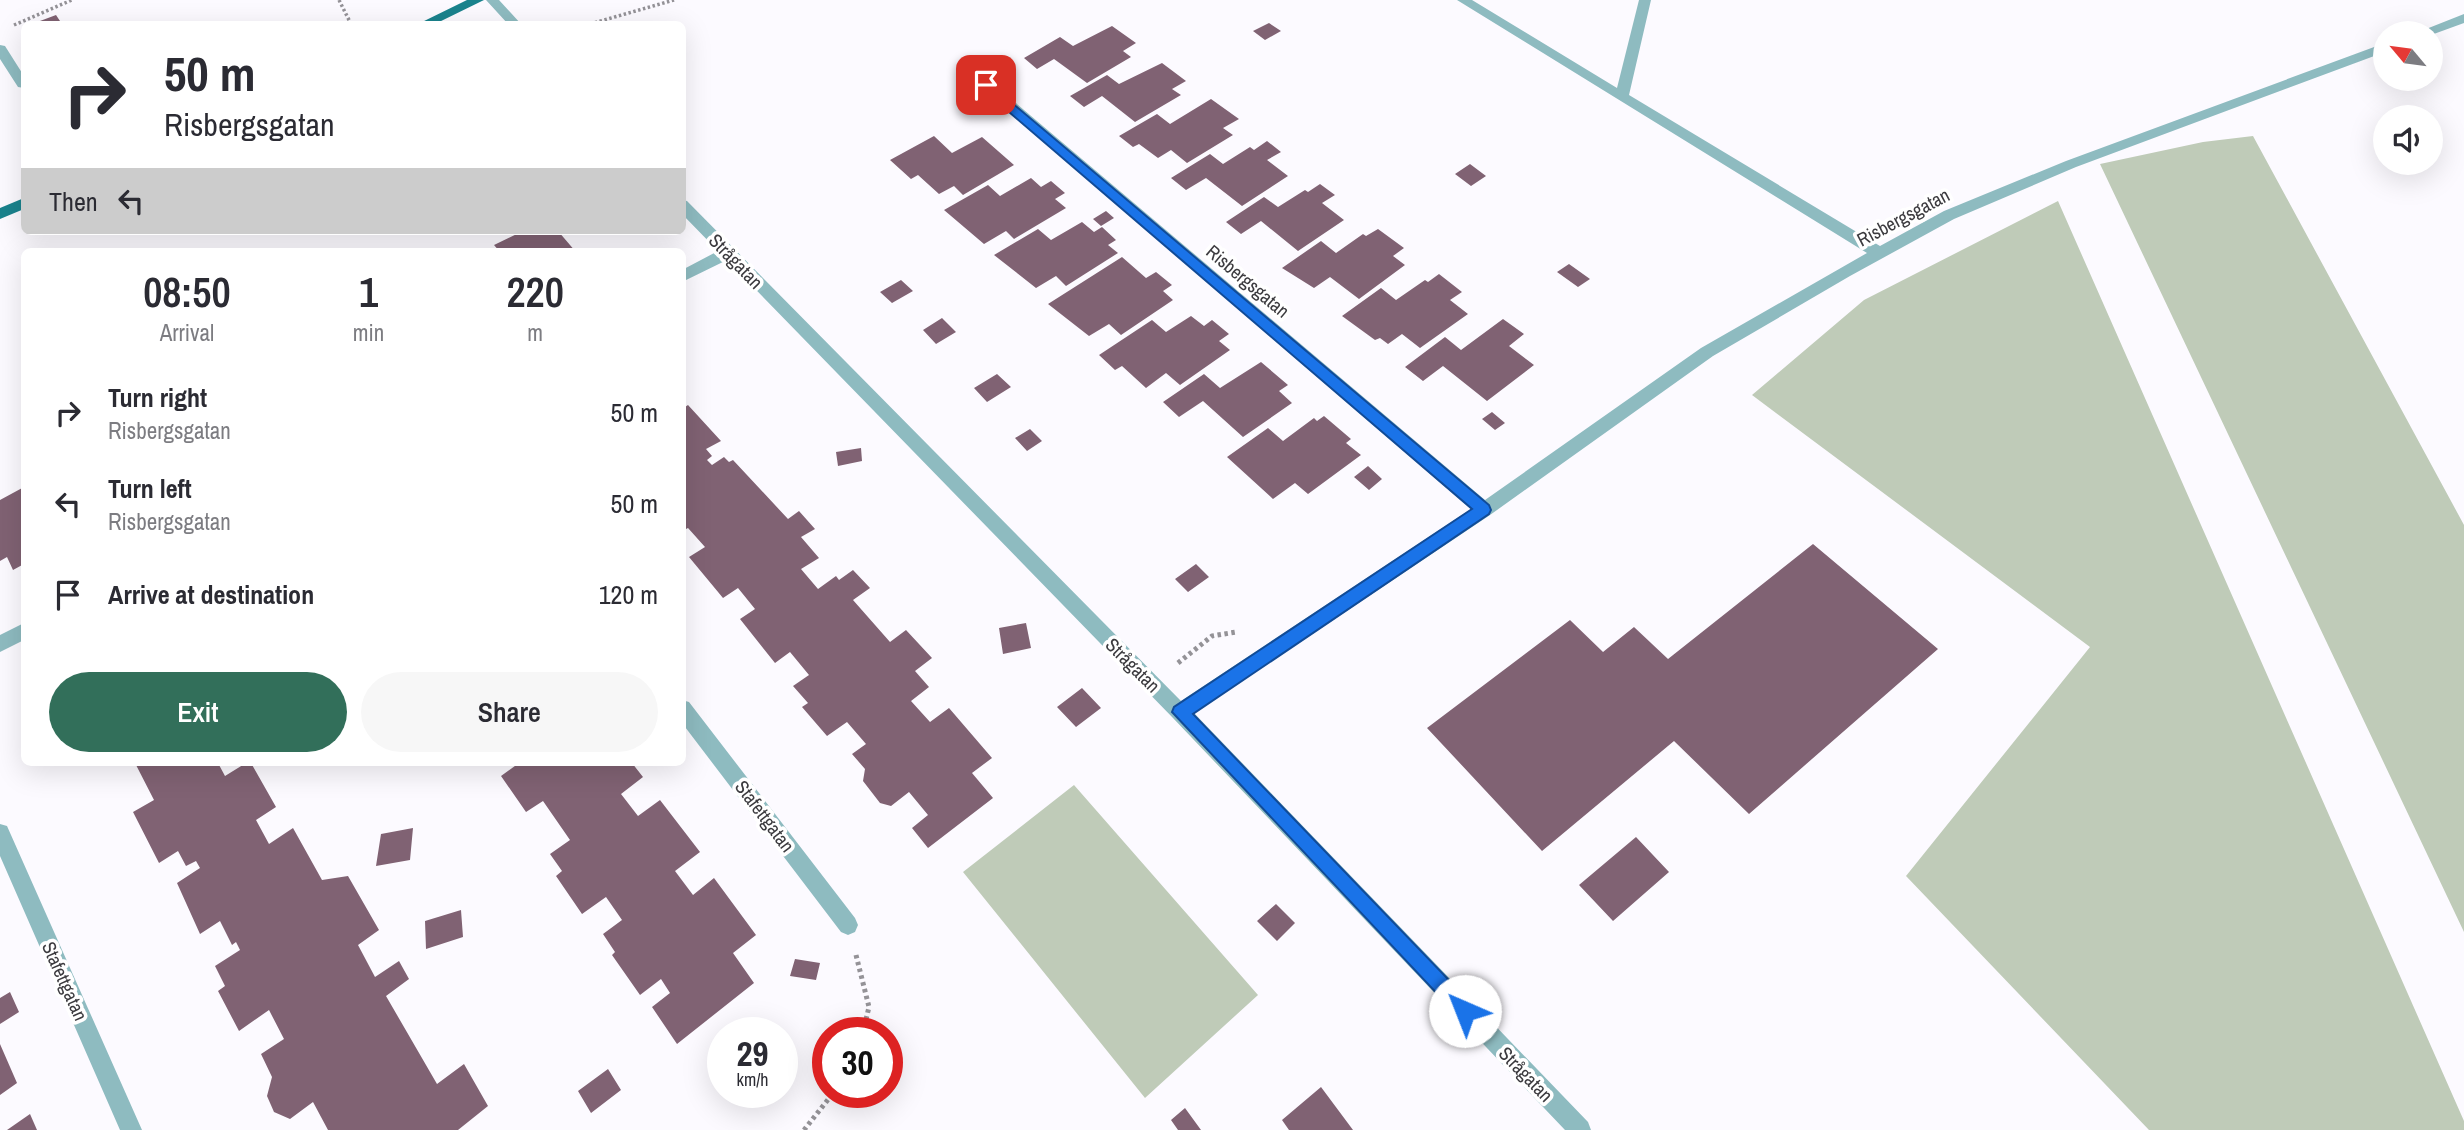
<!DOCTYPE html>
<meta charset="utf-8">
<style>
body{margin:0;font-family:"Archivo Narrow",sans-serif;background:#f7f7f7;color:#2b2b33;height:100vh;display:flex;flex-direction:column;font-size:26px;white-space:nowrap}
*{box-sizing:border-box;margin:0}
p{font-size:23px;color:#7c7c81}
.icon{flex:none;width:38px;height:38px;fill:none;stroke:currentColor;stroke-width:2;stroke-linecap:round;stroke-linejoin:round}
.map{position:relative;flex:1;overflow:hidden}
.details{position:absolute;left:21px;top:248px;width:665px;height:518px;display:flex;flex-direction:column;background:#fff;border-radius:10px;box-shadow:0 7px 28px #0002}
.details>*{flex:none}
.guide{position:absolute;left:21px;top:21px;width:665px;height:214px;border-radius:10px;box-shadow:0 7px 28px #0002;background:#fff;color:#2b2b33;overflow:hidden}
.needle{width:46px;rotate:299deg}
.fabs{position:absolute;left:2373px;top:21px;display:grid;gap:14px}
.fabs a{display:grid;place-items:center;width:70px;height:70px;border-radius:50%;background:#fff;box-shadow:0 7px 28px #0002;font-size:35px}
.speed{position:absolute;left:707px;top:1017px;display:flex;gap:14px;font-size:35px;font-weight:700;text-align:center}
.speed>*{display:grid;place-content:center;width:91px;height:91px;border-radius:50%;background:#fff;box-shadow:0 7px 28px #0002;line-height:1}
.speed small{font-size:18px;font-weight:400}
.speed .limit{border:10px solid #d22;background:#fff;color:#111}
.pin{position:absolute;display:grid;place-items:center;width:60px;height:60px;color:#fff;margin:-30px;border-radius:14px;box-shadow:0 4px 10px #0006}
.me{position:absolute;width:77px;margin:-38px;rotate:316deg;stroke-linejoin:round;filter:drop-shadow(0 0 5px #0008)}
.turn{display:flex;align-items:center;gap:24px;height:147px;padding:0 28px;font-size:32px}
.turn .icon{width:91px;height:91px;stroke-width:2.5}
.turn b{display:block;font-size:49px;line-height:60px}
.then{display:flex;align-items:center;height:66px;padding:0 28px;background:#0003;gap:14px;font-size:26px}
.eta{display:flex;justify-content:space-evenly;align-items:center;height:119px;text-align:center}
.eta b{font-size:42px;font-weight:600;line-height:49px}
.cta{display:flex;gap:14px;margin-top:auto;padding:14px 28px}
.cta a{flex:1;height:80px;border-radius:42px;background:#326f5a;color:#fff;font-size:28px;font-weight:600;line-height:80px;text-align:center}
.cta a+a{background:#f7f7f7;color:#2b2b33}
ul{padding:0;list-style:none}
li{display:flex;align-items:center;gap:21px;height:91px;padding:0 28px}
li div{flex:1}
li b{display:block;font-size:26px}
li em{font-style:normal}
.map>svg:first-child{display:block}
.green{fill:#bfcbb8}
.building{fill:#806273}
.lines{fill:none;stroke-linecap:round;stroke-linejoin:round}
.path-far1{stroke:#949297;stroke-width:3.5;stroke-dasharray:2.5 2.5;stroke-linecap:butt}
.path{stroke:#949297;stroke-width:5;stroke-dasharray:3.5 3.5;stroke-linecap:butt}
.minor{fill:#8ebbc0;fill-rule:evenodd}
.major{fill:#1a838d;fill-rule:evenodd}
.route{fill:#1a73e8;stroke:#114b97;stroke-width:2}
.labels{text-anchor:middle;stroke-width:7;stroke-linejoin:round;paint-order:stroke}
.street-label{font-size:19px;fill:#3c3b3f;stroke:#fff}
</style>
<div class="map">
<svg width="2464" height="1130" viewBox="0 0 2464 1130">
<rect width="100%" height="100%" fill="#fcfaff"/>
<path class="green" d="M 2253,136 L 2464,525 L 2464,932 L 2100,164 L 2203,142 Z
M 2058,201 L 2464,1121 L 2464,1130 L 2149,1130 L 1906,876 L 2090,647 L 1752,395 L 1864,300 Z
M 1074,785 L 1258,995 L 1145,1098 L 963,872 Z"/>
<path class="building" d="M 56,15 L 62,24 L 32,24 Z
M 1269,23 L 1281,31 L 1265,40 L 1253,31 Z
M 1112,26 L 1136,43 L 1123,51 L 1131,57 L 1087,83 L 1054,59 L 1037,69 L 1024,58 L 1060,37 L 1073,46 Z
M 1162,63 L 1186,81 L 1172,89 L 1181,95 L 1135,122 L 1102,96 L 1084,107 L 1070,96 L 1107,75 L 1119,84 Z
M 1211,99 L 1239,119 L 1223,128 L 1233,135 L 1187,163 L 1171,150 L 1158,158 L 1139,144 L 1133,147 L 1119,136 L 1157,114 L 1170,124 Z
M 934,136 L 952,153 L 982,137 L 1014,165 L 963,195 L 954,186 L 939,194 L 918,175 L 911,179 L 890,160 Z
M 1267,141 L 1281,152 L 1267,160 L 1288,176 L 1242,206 L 1206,178 L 1186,190 L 1171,178 L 1210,154 L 1223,164 L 1250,147 L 1254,150 Z
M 1470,164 L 1486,176 L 1471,186 L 1455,174 Z
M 1031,178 L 1041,187 L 1051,181 L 1065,193 L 1055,199 L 1066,208 L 1014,239 L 1006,231 L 984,244 L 944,210 L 988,185 L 1000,196 Z
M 1320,184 L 1335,195 L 1322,203 L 1344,220 L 1298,251 L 1261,221 L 1241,234 L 1226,222 L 1264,197 L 1278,207 L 1305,190 L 1308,192 Z
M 1106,211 L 1114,218 L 1101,226 L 1093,219 Z
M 1082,222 L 1094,232 L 1102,227 L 1116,240 L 1108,245 L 1118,253 L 1066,286 L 1056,276 L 1036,288 L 994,255 L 1038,229 L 1051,240 Z
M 1378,229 L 1404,248 L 1393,256 L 1405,265 L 1359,299 L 1330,277 L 1314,288 L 1282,268 L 1321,241 L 1336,253 L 1363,234 L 1366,236 Z
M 523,231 L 558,231 L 576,252 L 500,252 L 494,245 Z
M 1122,257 L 1146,278 L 1156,272 L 1172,285 L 1163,291 L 1173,300 L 1121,335 L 1109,324 L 1089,336 L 1048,304 Z
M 1569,264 L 1590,279 L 1578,287 L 1557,272 Z
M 1439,274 L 1462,292 L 1450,300 L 1468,314 L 1420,348 L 1402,334 L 1388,344 L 1380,338 L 1375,340 L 1342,316 L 1381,288 L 1396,300 L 1425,280 L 1428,282 Z
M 901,280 L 913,291 L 892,303 L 880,292 Z
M 1191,316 L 1204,326 L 1212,320 L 1229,334 L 1219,341 L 1230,350 L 1180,385 L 1166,373 L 1146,388 L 1122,366 L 1115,370 L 1099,355 L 1152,320 L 1166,332 Z
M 942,318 L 956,332 L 936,344 L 923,330 Z
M 1503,319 L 1524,334 L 1509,346 L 1534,365 L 1487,401 L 1443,366 L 1423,381 L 1405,367 L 1445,337 L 1461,350 Z
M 1261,362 L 1288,385 L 1279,391 L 1292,403 L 1243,437 L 1203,401 L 1179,417 L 1163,402 L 1204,374 L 1220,388 Z
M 997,374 L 1011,387 L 987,402 L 974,388 Z
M 688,405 L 721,441 L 706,449 L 712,456 L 707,460 L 712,465 L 724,457 L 729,462 L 733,460 L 788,519 L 799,511 L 815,529 L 801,537 L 819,558 L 801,569 L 818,589 L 836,576 L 839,580 L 853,570 L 870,588 L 853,600 L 890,642 L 906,630 L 932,658 L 915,671 L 929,687 L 911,701 L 930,722 L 949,708 L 992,758 L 972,773 L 993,798 L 928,848 L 912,828 L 928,815 L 909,792 L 891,806 L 880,803 L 863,781 L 865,769 L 852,754 L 866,744 L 847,722 L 827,736 L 802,707 L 808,703 L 793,686 L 809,675 L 790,652 L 775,663 L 740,619 L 755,609 L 738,588 L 723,598 L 689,557 L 705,547 L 688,528 L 682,531 L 682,409 Z
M 1492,412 L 1505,423 L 1495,430 L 1482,419 Z
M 1324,416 L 1351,439 L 1346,443 L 1361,455 L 1308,494 L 1295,483 L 1273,499 L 1227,457 L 1268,428 L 1283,441 L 1314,418 L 1317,421 Z
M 1030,429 L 1042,441 L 1027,451 L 1015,438 Z
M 861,448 L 862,461 L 838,466 L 836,452 Z
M 1368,466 L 1382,479 L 1369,490 L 1354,477 Z
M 24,487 L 24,564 L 13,570 L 7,557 L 0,561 L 0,500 Z
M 1813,544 L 1938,649 L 1749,814 L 1674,741 L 1542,851 L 1427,728 L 1570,620 L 1603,652 L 1634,627 L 1668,659 Z
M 1196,564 L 1209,577 L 1188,592 L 1175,579 Z
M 1026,623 L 1031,648 L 1003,654 L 999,628 Z
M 1082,688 L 1101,708 L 1076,727 L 1057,707 Z
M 135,763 L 218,763 L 225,776 L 246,763 L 251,763 L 276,807 L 256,820 L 269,844 L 293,828 L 322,880 L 348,876 L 379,930 L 358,945 L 375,977 L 399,961 L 409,979 L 386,996 L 437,1084 L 464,1064 L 488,1106 L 458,1130 L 328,1130 L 313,1102 L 290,1119 L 274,1112 L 267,1096 L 272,1077 L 261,1054 L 284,1039 L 269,1010 L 239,1031 L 218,991 L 225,986 L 215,966 L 240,950 L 236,942 L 232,945 L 220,921 L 200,934 L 177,883 L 200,868 L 196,861 L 186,866 L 178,851 L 159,863 L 133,812 L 154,800 Z
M 519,763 L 632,763 L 643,777 L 621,794 L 638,816 L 660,800 L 700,852 L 675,871 L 693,895 L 714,878 L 756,935 L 733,953 L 754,983 L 677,1044 L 652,1007 L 670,993 L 661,979 L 640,995 L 612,955 L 615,952 L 603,934 L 622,920 L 606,897 L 582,914 L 556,876 L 562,871 L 550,854 L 570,840 L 543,801 L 526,812 L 501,776 Z
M 413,828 L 410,860 L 376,866 L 381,834 Z
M 1636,837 L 1669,872 L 1613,921 L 1579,885 Z
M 1276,904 L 1295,923 L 1277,941 L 1257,921 Z
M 461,910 L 463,937 L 426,949 L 425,921 Z
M 795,959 L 820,963 L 816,980 L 790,976 Z
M 10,992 L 19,1012 L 0,1024 L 0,998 Z
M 0,1044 L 17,1083 L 0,1095 Z
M 608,1069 L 621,1090 L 591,1113 L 578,1091 Z
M 1321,1087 L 1353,1130 L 1289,1130 L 1282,1120 Z
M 1185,1108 L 1201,1130 L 1178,1130 L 1171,1120 Z
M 30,1114 L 37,1130 L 7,1130 Z"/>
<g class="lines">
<path class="path-far1" d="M 339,0 L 351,24
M 590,24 L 674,0
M 14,25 L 72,0"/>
<path class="path" d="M 1178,663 L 1212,636 L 1236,632
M 856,955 L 869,1007 L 863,1032
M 804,1130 L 834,1092"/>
<path class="minor" d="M 486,0 L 499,0 L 521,24 L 508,24 Z
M 1457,0 L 1472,0 L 1617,88 L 1639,0 L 1651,0 L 1629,95 L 1880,246 L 1944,211 L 2066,161 L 2385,43 L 2385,52 L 2076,167 L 1954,219 L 1850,276 L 1713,356 L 1490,515 L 1194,713 L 1588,1122 L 1591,1130 L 1565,1130 L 1173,718 L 727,260 L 682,282 L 682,270 L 718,251 L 682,214 L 682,200 L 687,201 L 1181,701 L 1471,509 L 981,88 L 981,82 L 991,82 L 1485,500 L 1701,348 L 1867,253 Z
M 2464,14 L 2464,23 L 2431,35 L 2416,33 Z
M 0,45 L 5,46 L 24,76 L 24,88 L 18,87 L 0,59 Z
M 24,623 L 24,640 L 0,652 L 0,635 Z
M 682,700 L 689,702 L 855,918 L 858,925 L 855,932 L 848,935 L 841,932 L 682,723 Z
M 0,824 L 7,826 L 142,1130 L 120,1130 L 0,856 Z"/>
<path class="major" d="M 467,0 L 484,0 L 435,24 L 418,24 Z
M 24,198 L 24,209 L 0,219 L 0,208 Z"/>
</g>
<path class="route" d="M 986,81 L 1489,505 L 1491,510 L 1489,514 L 1193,714 L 1472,1004 L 1475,1011 L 1472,1017 L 1465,1020 L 1459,1017 L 1172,712 L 1174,707 L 1472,509 L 981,88 L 981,82 Z"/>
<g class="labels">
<g class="street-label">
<text transform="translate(1903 217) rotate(-28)" y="7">Risbergsgatan</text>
<text transform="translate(736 261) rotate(46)" y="7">Strågatan</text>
<text transform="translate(1248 281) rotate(40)" y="7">Risbergsgatan</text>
<text transform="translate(1133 665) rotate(45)" y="7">Strågatan</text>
<text transform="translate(765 816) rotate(53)" y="7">Stafettgatan</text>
<text transform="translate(65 981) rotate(66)" y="7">Stafettgatan</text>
<text transform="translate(1526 1074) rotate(46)" y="7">Strågatan</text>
</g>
</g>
</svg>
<div class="fabs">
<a><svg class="needle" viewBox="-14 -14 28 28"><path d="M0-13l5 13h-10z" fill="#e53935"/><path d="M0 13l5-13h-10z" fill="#7c7c81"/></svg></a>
<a><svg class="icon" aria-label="sound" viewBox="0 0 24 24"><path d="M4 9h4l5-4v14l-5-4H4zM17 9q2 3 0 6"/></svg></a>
</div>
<div class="speed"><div>29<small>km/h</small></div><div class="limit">30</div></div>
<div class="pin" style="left:986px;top:85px;background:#d93025"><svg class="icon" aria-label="arrive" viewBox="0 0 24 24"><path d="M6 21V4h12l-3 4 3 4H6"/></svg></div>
<svg class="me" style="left:1465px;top:1011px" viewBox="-20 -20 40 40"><circle r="19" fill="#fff"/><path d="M0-13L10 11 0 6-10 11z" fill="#1a73e8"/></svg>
<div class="guide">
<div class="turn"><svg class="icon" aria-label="right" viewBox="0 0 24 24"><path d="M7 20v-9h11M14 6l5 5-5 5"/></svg><div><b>50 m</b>Risbergsgatan</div></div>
<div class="then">Then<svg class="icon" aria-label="left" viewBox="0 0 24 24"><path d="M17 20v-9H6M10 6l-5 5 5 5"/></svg></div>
</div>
<section class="details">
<div class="eta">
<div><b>08:50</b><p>Arrival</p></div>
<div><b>1</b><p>min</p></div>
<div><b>220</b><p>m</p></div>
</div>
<ul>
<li><svg class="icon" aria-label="right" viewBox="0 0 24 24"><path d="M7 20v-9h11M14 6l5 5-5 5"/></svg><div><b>Turn right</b><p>Risbergsgatan</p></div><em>50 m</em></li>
<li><svg class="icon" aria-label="left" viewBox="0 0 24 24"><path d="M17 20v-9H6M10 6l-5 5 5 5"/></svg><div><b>Turn left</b><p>Risbergsgatan</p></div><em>50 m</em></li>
<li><svg class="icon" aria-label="arrive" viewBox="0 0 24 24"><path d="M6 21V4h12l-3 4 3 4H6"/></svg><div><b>Arrive at destination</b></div><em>120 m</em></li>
</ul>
<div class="cta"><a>Exit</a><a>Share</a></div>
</section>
</div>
